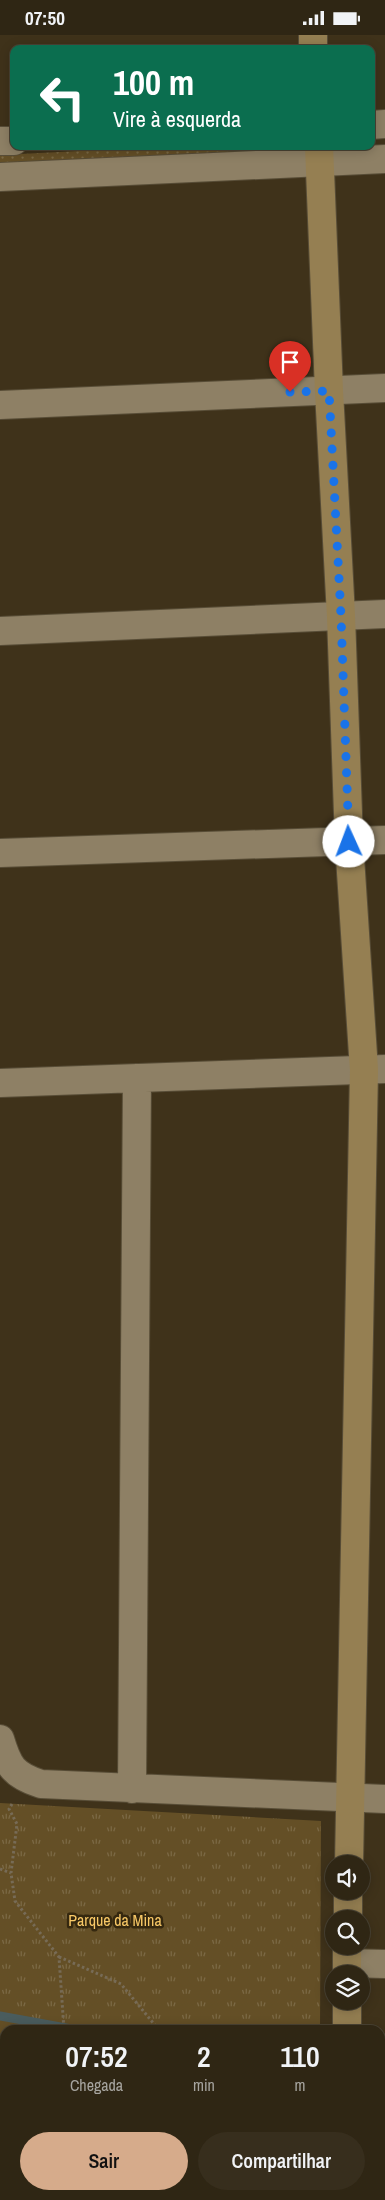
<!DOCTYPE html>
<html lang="pt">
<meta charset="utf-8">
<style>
body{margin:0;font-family:"Archivo Narrow",sans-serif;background:#372e1d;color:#f1f3f6;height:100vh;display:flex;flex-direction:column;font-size:19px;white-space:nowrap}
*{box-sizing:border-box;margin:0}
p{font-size:16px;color:#a7a5a0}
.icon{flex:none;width:28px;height:28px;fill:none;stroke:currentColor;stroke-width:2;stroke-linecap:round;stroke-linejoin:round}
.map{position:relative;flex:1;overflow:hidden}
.side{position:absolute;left:0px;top:1990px;width:385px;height:175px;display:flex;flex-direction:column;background:#2f2614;border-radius:15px 15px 0 0;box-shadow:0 2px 12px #0003,0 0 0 1px #4a4334}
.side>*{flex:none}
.hud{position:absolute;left:10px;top:10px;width:365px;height:105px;border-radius:10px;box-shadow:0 2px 12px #0003,0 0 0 1px #4a4334;background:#0b6e4f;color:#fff;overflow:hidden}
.controls{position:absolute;left:325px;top:1820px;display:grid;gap:10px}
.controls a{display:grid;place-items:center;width:45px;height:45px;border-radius:50%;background:#2f2614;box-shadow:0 2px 12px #0003,0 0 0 1px #4a4334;font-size:25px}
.pin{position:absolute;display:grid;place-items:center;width:42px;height:42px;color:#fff;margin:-51px -21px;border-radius:50% 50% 50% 0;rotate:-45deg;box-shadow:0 0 5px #0007}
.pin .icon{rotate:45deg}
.me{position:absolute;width:55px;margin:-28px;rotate:358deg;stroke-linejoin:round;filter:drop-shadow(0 0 4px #0008)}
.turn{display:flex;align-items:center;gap:18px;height:105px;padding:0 20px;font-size:22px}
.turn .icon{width:65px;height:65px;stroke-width:2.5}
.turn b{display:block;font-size:35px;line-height:42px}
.eta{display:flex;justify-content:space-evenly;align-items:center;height:85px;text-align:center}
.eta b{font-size:30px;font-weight:600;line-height:35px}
.button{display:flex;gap:10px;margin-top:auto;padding:10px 20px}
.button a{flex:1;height:58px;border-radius:30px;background:#d6ab8b;color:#111;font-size:20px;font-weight:600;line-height:58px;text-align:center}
.button a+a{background:#372e1d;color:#f1f3f6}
.status{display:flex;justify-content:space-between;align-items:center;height:35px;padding:0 25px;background:#2f2614;direction:ltr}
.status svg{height:14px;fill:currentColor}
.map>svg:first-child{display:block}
.grass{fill:url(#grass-dots)}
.park{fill:url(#park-tufts)}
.water{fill:#001e25;stroke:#4a5c5d}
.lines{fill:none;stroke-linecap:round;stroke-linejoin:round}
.stream{stroke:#4a5c5d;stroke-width:9}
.street-casing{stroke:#584d37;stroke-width:30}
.secondary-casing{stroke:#584d37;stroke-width:30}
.path{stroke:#776b56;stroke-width:3;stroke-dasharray:2.5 2.5;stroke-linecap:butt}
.street{stroke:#8e8065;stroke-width:28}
.secondary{stroke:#957f52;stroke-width:28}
.route{stroke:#1a73e8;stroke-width:9;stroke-dasharray:0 16.2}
.labels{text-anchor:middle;stroke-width:5;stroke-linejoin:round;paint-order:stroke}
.park-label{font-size:16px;fill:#f9c967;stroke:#35280f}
</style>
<div class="status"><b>07:50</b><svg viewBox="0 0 49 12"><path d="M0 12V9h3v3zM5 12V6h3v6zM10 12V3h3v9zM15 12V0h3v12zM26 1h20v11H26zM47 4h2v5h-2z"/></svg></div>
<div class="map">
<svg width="385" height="2165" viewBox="0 0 385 2165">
<defs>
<pattern id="grass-dots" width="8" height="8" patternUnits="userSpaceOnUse" patternTransform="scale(1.25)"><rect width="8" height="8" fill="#644f26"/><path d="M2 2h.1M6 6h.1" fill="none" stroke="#7b6945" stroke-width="1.8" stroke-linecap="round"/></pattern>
<pattern id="park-tufts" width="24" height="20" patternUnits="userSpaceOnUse" patternTransform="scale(1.25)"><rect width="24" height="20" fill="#644f26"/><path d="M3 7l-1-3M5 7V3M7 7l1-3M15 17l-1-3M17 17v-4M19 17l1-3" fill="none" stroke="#7b6945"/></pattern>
</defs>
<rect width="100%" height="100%" fill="#3f321a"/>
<path class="grass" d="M 179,111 L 280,111 L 280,114 L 0,129 L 0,120 Z"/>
<path class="park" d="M 0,1768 L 321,1786 L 320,1995 L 5,1995 L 5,2160 L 320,2160 L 320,2165 L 0,2165 Z"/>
<path class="water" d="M 0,1979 L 86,1995 L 0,1981 Z"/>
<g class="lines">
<path class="stream" d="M 0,1981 L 77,1995"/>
<defs>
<path id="street" d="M 371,90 L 385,89
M 0,106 L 14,106
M 0,142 L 385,124
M 0,370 L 385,353
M 0,596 L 385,579
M 0,818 L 385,805
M 0,1048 L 385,1034
M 0,1704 C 8,1731 13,1740 41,1749 L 385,1764
M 132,1754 L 137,1043
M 347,1928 L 385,1929
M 380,2093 L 385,2093"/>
<path id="secondary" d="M 313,0 L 313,14
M 319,111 L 329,356 L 341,581 L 349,807 L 364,1035 L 349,1829
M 348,1884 L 348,1856
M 347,1939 L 347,1911
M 347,1995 L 347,1966
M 346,2165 L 346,2160"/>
</defs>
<use href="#street" class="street-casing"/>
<use href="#secondary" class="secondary-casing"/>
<path class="path" d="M 12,1769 L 9,1774 L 17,1789 L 11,1838 L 15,1866 L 59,1922 L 64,1995
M 0,1834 L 11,1838
M 59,1922 L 121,1949 L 159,1995
M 0,2121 L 5,2119
M 129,2165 L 136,2160"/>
<use href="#street" class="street"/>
<use href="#secondary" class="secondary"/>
</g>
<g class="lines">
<path class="route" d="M 290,357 L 329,356 L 341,581 L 349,807"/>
</g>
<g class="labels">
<g class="park-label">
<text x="115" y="1891">Parque da Mina</text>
</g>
</g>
</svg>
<div class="controls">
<a><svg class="icon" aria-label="sound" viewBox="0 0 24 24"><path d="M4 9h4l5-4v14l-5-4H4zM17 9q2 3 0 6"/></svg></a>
<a><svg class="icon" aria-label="search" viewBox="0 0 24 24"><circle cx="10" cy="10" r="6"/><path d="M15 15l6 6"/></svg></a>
<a><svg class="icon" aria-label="layers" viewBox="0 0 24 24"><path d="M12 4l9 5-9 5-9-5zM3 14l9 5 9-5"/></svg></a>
</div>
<div class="pin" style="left:290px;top:357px;background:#d93025"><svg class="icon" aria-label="arrive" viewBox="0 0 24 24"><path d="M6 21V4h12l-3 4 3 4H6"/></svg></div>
<svg class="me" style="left:349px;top:807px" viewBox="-20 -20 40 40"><circle r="19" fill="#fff"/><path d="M0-13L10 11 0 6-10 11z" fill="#1a73e8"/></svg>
<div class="hud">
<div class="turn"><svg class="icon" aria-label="left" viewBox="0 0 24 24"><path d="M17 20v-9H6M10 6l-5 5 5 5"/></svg><div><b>100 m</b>Vire à esquerda</div></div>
</div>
<section class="side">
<div class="eta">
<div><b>07:52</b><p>Chegada</p></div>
<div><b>2</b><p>min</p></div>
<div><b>110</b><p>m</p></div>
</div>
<div class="button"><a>Sair</a><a>Compartilhar</a></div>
</section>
</div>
